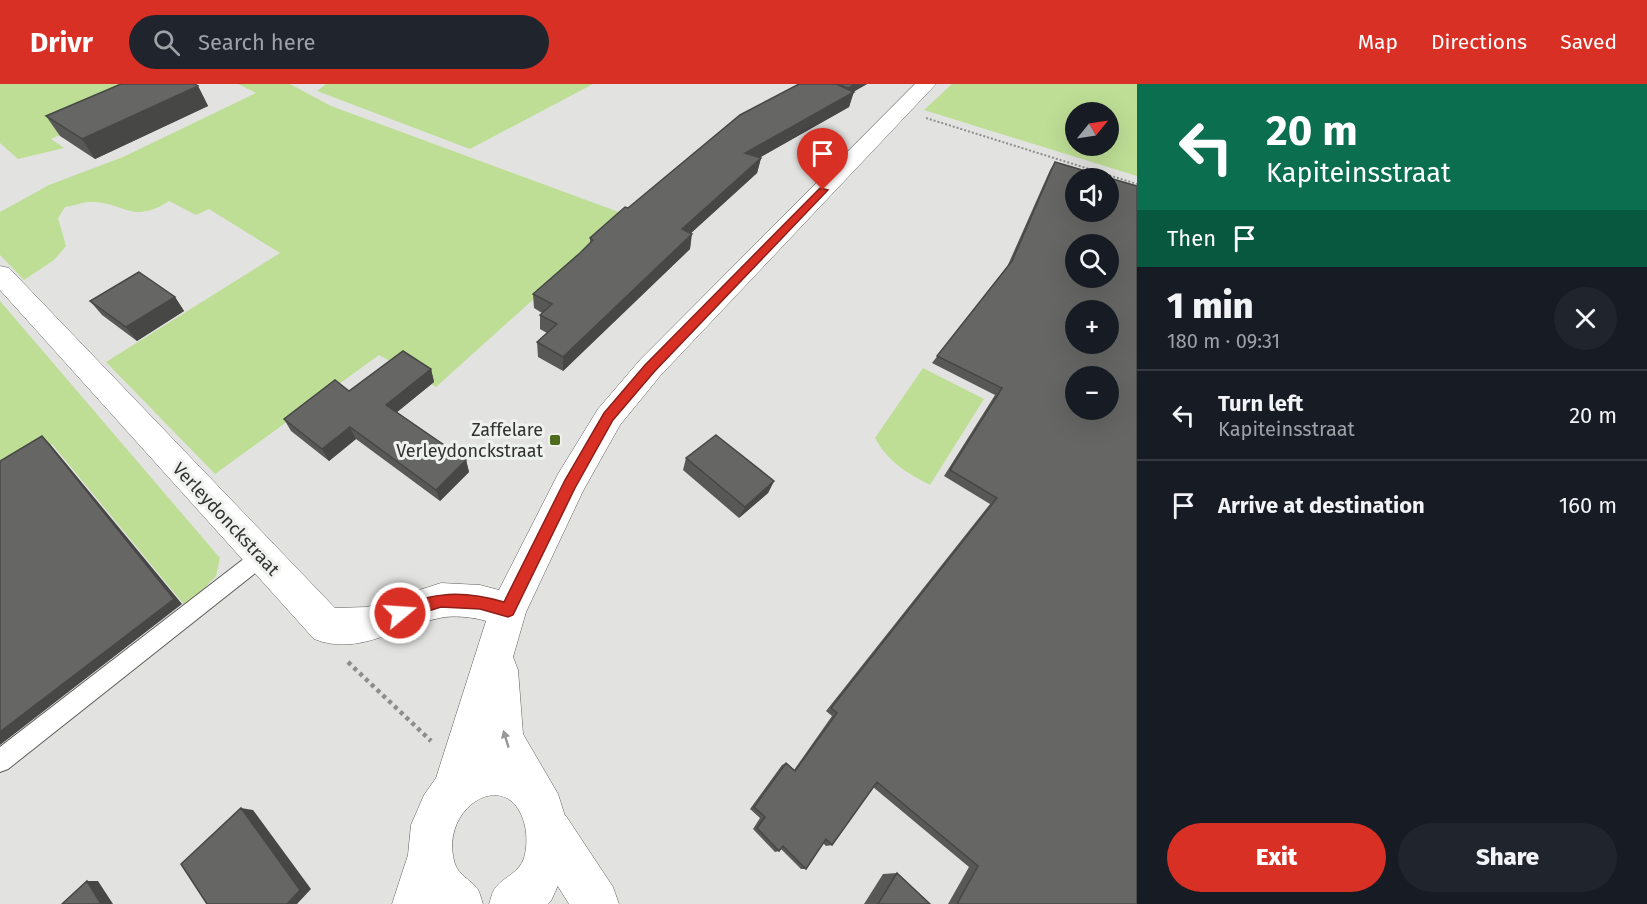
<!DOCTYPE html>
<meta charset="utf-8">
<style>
body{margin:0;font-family:"Fira Sans",sans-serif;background:#20242c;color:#f1f3f6;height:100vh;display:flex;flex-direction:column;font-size:22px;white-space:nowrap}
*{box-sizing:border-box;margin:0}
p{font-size:20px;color:#9ea1a6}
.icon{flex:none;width:33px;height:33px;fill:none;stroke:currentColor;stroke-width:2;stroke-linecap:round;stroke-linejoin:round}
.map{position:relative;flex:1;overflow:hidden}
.details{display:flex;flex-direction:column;background:#171b24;width:510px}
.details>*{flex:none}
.guide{background:#0b6e4f;color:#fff;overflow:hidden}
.needle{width:39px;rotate:60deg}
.tools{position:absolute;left:1065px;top:18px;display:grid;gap:12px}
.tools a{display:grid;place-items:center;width:54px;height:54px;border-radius:50%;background:#171b24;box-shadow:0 6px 24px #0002;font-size:30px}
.pin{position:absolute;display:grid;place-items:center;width:51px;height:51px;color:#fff;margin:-62px -26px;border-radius:50% 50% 50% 0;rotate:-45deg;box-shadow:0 0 6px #0007}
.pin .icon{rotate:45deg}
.me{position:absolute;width:66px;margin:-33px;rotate:72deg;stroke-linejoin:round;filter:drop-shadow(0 0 4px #0008)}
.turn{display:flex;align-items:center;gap:21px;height:126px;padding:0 30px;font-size:27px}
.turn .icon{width:78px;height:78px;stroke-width:2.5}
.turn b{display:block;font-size:42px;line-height:51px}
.then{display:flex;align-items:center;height:57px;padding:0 30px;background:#0003;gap:12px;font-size:22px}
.round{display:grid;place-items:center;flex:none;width:63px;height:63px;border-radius:32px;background:#20242c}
.summary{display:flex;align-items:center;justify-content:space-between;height:102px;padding:0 30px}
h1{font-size:36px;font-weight:800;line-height:45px}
.primary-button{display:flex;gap:12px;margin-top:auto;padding:12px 30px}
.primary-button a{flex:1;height:69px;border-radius:36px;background:#d93025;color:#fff;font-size:24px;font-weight:800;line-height:69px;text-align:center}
.primary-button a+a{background:#20242c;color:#f1f3f6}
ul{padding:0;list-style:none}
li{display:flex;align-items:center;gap:18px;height:90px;padding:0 30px;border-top:2px solid #363941}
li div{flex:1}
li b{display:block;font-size:22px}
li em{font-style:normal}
header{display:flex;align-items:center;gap:36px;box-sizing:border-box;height:84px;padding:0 30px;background:#d93025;color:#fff}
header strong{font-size:28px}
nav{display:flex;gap:33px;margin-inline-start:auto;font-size:21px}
.search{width:420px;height:54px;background:#20242c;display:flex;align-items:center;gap:15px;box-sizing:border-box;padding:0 21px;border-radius:33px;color:#9ea1a6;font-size:22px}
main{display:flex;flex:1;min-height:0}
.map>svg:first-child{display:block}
.green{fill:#bede95;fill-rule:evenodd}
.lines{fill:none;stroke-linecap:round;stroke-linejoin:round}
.lane-casing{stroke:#5e5f5d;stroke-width:2}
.street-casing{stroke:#5e5f5d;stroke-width:1}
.secondary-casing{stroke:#5e5f5d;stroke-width:1}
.path-far1{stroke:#8d8e8c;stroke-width:2;stroke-dasharray:2 2;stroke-linecap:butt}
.path{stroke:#8d8e8c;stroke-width:4.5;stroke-dasharray:4 4;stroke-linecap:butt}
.lane{fill:#fff;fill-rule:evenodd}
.street{fill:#fff;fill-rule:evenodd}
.secondary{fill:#fff;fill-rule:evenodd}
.wall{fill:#585956}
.shaded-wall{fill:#474846}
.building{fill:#666764;stroke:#474846;stroke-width:1.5;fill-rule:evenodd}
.oneway{fill:#989898}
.route{fill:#d93025;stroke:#8d1f18;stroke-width:1.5}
.poi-dot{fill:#4e6a1d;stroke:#eff1ee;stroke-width:2}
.labels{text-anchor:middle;stroke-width:6;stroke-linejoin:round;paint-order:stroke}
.poi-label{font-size:18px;fill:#303130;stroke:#eff1ee;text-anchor:end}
.street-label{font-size:18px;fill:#303130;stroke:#eff1ee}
</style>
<header>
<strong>Drivr</strong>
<div class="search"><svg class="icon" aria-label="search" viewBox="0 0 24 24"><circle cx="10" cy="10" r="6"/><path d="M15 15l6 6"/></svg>Search here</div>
<nav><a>Map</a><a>Directions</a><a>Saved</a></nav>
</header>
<main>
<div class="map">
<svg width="1137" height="820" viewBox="0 0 1137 820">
<rect width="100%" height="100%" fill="#e2e3e1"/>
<path class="green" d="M 0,0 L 175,0 L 51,55 L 64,64 L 18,75 L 0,59 Z
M 238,0 L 290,0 L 331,22 L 627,131 L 436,303 L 379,271 L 215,390 L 106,278 L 280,169 L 209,125 L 196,131 L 169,117 C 131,142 123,116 88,118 C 81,119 73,122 65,123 L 58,134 L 66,162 L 54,176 L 24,196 L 0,171 L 0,128 L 49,101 L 123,73 L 256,9 Z
M 326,0 L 593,0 L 470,65 L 317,7 Z
M 952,0 L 1137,0 L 1137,92 L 924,26 ZM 1076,28 L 1108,28 L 1108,62 L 1076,62 Z
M 0,217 L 220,474 L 216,492 L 186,523 L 52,360 L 0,390 Z
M 923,284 L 984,315 L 930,401 C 907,389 888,378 875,354 Z"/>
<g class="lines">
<defs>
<path id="lane" d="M 261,464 L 268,467 L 271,473 L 268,479 L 8,685 L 0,688 L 0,663 L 254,467 Z"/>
<path id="street" d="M 550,726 L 566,732 L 613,803 L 619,820 L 569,820 L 534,764 L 528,748 L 534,732 Z"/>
<path id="secondary" d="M 915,0 L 936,0 L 660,292 L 620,341 L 583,407 L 526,528 L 513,573 L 518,586 L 523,650 L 558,710 L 571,751 L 569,777 L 551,817 L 548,820 L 489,820 C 491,815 492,807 496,803 C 505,792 519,789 524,774 C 527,764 527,752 525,742 C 510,679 437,723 455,780 C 459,791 469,795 476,803 C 480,807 481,815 483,820 L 392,820 L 408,771 L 411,741 L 424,711 L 436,694 L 486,537 C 474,533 452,531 440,534 C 397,542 359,573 314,555 L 0,206 L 0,182 L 9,184 L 335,524 L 367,523 L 441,499 L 480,501 L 499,506 L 558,390 L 598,325 L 640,276 Z"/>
</defs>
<use href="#lane" class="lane-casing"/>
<use href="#street" class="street-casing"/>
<use href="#secondary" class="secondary-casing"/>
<path class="path-far1" d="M 926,34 L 1137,100"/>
<path class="path" d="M 348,578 L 431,657"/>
<use href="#lane" class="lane"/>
<use href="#street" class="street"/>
<use href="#secondary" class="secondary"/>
</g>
<path class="wall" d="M 799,0 L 867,0 L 853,8 L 849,23 L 759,74 L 761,74 L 757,89 L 691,149 L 690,165 L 563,287 L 538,273 L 537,258 L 547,249 L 540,245 L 540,231 L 542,229 L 534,224 L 533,210 L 580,169 L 590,159 L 590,154 L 628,124 Z
M 198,2 L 208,22 L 95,75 L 60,52 L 46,32 Z
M 1055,78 L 1137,820 L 948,820 L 969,783 L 873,703 L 832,761 L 826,762 L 823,759 L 806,785 L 801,785 L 781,765 L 779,767 L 775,768 L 753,745 L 760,734 L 750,725 L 782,681 L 786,679 L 794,686 L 832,632 L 826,627 L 990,420 L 944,392 L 995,311 L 932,279 L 1007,183 L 1050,86 Z
M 175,213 L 184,227 L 137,257 L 102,231 L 90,217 Z
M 431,285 L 434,298 L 397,328 L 466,376 L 469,388 L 440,417 L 356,355 L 329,377 L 291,347 L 284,335 Z
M 686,374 L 774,397 L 768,409 L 739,434 L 683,386 Z
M 897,789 L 930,820 L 864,820 L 883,790 Z"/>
<path class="shaded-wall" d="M 856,0 L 867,0 L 846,12 L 848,4 Z
M 198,2 L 208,22 L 95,75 L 82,55 Z
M 854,8 L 849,23 L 741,84 L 745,69 Z
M 761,74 L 757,89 L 679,160 L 682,145 Z
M 692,150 L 690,165 L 563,287 L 563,273 Z
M 175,213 L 184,227 L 137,257 L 126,243 Z
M 431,285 L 434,298 L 391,333 L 386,321 Z
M 350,343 L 356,355 L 329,377 L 322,365 Z
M 42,352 L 50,360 L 182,520 L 0,661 L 0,648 Z
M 466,376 L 469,388 L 440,417 L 436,406 Z
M 774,397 L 768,409 L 739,434 L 745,423 Z
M 241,724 L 253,726 L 311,805 L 297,820 L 287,820 Z
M 87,797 L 98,797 L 113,820 L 101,820 Z"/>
<path class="building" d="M 121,0 L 195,0 L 198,2 L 82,55 L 46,32 Z
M 799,0 L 836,0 L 854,8 L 745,69 L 761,74 L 682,145 L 692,150 L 563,273 L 537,258 L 557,240 L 540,231 L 552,220 L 533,210 L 580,169 L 593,156 L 590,154 L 625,123 L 628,124 L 740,31 Z
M 838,0 L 856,0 L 848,4 Z
M 1055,78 L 1137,102 L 1137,820 L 957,820 L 978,782 L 877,698 L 832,761 L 826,755 L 806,785 L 783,762 L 779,767 L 757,744 L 765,733 L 754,723 L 786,679 L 795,687 L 837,629 L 831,624 L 997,414 L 950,386 L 1002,304 L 937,272 L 1012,177 ZM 1076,94 L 1108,94 L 1108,128 L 1076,128 ZM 1076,160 L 1108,160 L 1108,194 L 1076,194 ZM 1076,226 L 1108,226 L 1108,260 L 1076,260 ZM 1076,292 L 1108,292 L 1108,326 L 1076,326 Z
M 139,188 L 175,213 L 126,243 L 90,217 Z
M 403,267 L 431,285 L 386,321 L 466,376 L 436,406 L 350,343 L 322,365 L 284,335 L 335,296 L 349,307 Z
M 716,351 L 774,397 L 745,423 L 686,374 Z
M 42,352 L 174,515 L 0,648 L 0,377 Z
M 241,724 L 300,806 L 287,820 L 207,820 L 181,780 Z
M 897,789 L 930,820 L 878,820 Z
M 87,797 L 101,820 L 62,820 Z"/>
<defs><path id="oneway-solid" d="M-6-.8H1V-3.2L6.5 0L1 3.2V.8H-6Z" transform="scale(1.5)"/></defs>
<use class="oneway" href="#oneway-solid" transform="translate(506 655) rotate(-107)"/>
<path class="route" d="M 820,104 L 828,106 L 654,288 L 613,336 L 575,404 L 513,531 L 508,533 L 480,525 L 441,523 L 400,536 L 394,534 L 392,529 L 394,524 C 434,508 463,506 504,518 L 565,396 L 604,329 L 645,281 Z"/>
<rect class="poi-dot" x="549" y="350" width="12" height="12" rx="3"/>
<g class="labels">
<g class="poi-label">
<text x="543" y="352">Zaffelare<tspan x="543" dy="21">Verleydonckstraat</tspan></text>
</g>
<g class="street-label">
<text transform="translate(226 435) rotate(47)" y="6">Verleydonckstraat</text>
</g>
</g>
</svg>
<div class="tools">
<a><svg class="needle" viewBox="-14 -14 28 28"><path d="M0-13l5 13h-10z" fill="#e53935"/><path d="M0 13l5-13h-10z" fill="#9ea1a6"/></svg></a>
<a><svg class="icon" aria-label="sound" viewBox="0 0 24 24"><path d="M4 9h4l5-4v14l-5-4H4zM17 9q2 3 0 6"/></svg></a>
<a><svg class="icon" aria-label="search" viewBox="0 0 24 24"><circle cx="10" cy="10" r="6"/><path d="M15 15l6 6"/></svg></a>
<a>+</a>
<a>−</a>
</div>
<div class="pin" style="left:823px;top:106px;background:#d93025"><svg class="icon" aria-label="arrive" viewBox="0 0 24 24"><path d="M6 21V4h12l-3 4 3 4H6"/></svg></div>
<svg class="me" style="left:400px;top:529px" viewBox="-20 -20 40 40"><circle r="17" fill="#d93025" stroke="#fff" stroke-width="3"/><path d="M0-11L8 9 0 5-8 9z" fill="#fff"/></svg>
</div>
<section class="details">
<div class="guide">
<div class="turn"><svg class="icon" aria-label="left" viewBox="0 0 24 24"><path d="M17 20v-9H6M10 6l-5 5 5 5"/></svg><div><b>20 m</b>Kapiteinsstraat</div></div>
<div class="then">Then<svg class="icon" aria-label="arrive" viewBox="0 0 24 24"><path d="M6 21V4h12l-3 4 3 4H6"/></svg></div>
</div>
<div class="summary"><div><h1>1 min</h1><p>180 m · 09:31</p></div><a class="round"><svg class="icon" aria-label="close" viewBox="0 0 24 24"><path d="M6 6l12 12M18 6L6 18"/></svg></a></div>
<ul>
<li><svg class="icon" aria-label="left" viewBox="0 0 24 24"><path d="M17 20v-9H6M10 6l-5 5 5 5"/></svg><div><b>Turn left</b><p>Kapiteinsstraat</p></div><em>20 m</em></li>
<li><svg class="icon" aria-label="arrive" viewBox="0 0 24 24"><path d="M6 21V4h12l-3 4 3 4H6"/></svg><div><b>Arrive at destination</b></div><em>160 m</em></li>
</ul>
<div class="primary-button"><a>Exit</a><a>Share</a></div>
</section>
</main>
